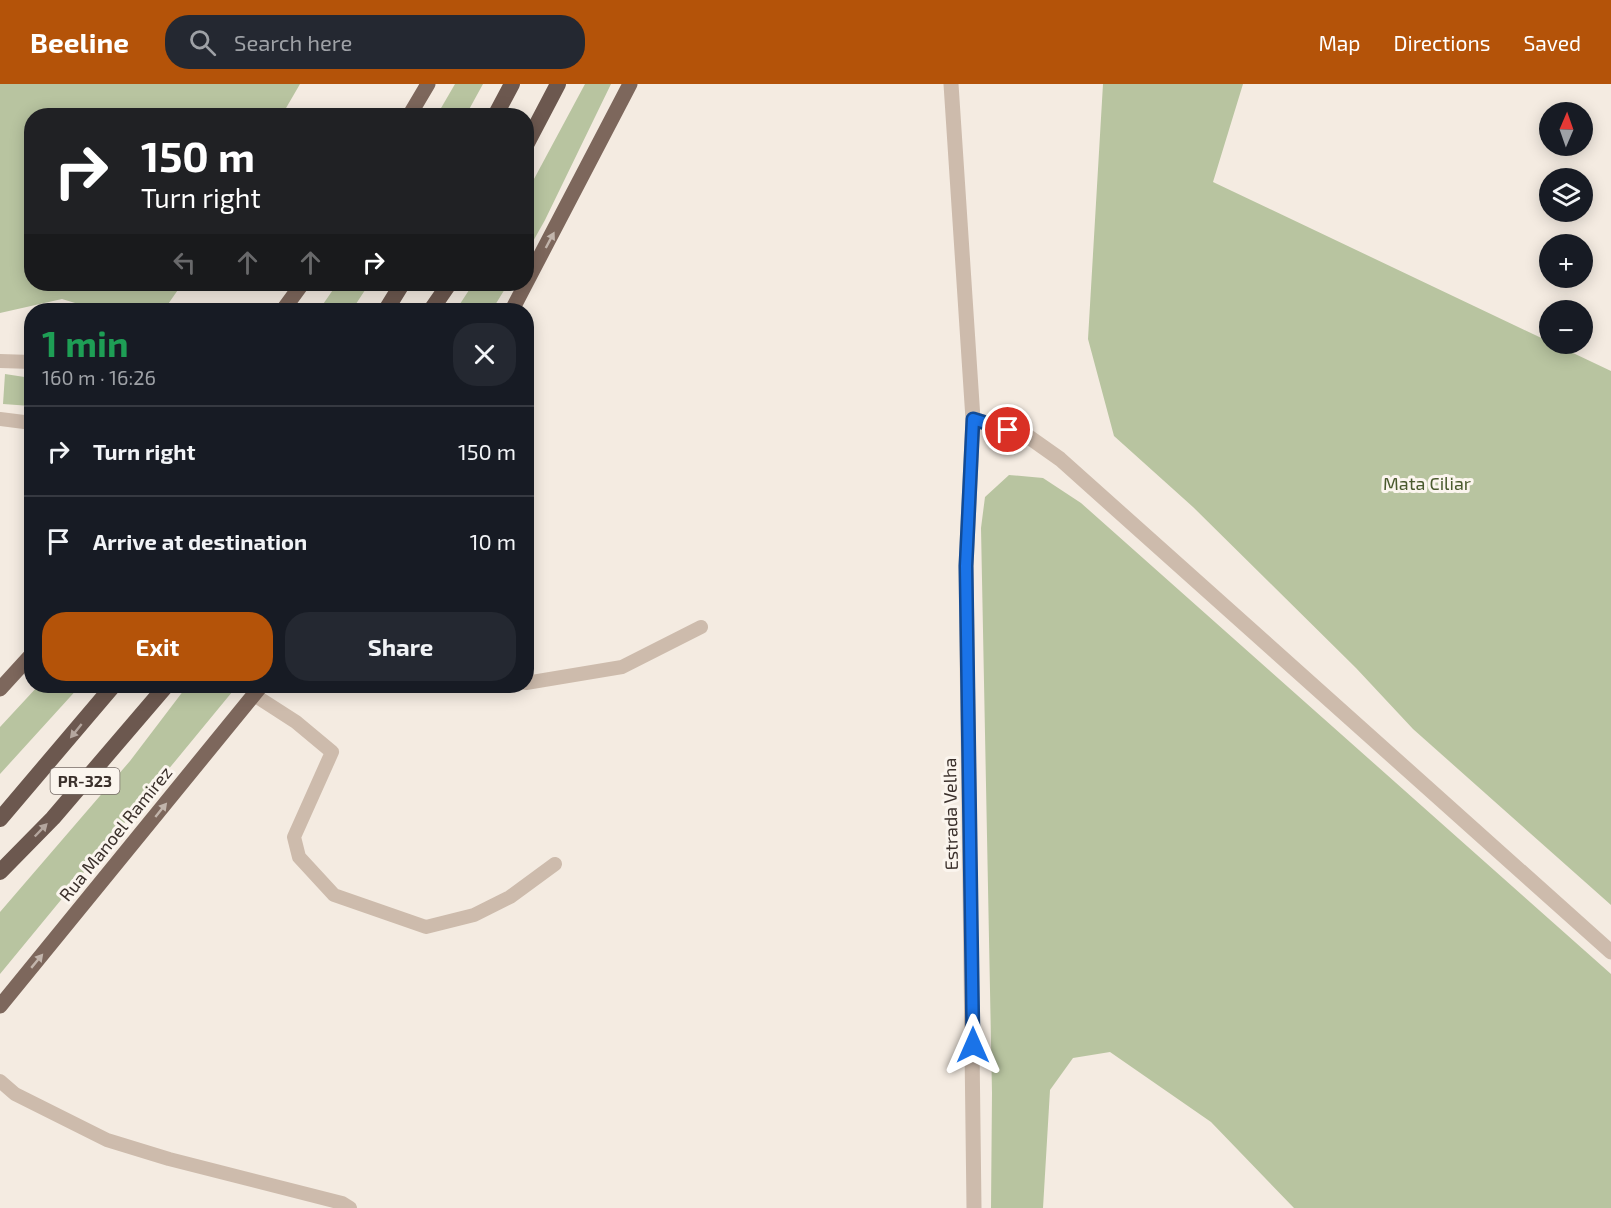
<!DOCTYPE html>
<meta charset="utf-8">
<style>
body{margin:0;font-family:"Exo 2",sans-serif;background:#242831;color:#f1f3f6;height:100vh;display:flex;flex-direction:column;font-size:22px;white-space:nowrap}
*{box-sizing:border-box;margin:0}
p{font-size:20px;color:#9ea1a6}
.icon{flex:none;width:33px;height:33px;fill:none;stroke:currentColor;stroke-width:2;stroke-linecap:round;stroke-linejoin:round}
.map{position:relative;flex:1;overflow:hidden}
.details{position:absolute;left:24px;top:219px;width:510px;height:390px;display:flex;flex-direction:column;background:#171b24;border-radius:24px;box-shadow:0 3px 15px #0003}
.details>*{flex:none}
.guide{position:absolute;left:24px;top:24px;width:510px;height:183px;border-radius:24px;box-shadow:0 3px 15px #0003;background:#202124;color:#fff;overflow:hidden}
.needle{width:39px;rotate:2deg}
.tools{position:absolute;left:1539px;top:18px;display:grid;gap:12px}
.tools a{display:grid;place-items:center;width:54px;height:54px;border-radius:50%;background:#171b24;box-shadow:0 3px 15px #0003;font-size:30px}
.pin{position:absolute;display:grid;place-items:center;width:51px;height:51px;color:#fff;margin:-26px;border:3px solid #fff;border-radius:50%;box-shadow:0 2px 6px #0007}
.me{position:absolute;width:66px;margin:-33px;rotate:0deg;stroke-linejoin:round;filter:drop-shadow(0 0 4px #0008)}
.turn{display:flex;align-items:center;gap:21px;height:126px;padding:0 18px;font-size:27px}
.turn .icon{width:78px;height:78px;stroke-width:2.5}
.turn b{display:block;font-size:42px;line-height:51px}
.lanes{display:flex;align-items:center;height:57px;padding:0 18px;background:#0003;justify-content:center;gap:30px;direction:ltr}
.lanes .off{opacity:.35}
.round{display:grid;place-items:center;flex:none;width:63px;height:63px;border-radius:24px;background:#242831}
.summary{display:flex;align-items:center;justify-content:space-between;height:102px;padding:0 18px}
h1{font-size:36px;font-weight:700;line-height:45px;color:#1e9e55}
.cta{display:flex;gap:12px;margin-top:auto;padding:12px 18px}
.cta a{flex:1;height:69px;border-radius:24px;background:#b45309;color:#fff;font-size:24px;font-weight:700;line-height:69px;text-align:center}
.cta a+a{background:#242831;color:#f1f3f6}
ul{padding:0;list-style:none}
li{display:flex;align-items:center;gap:18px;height:90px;padding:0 18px;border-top:2px solid #363941}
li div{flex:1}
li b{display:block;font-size:22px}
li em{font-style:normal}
header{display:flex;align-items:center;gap:36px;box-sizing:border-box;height:84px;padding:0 30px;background:#b45309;color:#fff}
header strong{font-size:28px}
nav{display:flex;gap:33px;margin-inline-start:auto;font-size:21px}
.search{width:420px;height:54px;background:#242831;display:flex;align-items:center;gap:15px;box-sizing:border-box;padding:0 21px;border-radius:24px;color:#9ea1a6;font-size:22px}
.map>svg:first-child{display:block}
.green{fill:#b8c4a0}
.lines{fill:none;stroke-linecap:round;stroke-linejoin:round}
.service{stroke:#cdbbac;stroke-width:14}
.minor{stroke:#cdbbac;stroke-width:15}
.primary{stroke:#7d675c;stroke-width:15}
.trunk{stroke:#6c584f;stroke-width:16}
.oneway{fill:#c2b5ac}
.oneway2{fill:#b4a69e}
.route-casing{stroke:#114b97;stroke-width:15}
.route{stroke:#1a73e8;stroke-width:10}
.labels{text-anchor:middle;stroke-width:6;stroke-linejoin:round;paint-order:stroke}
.shield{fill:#fbf5ee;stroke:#756b66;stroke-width:1.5}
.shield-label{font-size:16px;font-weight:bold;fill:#3b302b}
.park-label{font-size:18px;fill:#4a5a2e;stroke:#fbf5ee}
.street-label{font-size:18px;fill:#3b302b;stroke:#fbf5ee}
</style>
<header>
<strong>Beeline</strong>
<div class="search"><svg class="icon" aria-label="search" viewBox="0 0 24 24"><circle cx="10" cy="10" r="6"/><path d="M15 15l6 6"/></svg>Search here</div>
<nav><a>Map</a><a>Directions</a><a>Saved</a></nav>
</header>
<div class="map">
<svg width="1611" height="1124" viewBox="0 0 1611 1124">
<rect width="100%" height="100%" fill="#f4ebe1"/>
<path class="green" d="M 0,0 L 300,0 L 282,31 L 32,32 L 32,200 L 182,200 L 164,226 L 98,226 L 62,215 L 0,229 Z
M 455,0 L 483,0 L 466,31 L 437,31 Z
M 585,0 L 611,0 L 545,136 L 527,168 L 527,108 Z
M 1103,0 L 1243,0 L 1213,98 L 1611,287 L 1611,821 L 1413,645 L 1356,584 L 1193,423 L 1114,352 L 1088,255 Z
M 337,200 L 369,200 L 352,226 L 319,226 Z
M 473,200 L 508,200 L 492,226 L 456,226 Z
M 5,290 L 31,294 L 31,322 L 3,320 Z
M 1009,391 L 1043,394 L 1081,419 L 1611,890 L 1611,1124 L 1294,1124 L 1211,1038 L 1110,968 L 1073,974 L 1050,1006 L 1043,1124 L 991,1124 L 992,1009 L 981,444 L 985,413 Z
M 38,602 L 80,602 L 0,690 L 0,643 Z
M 187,602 L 237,602 L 0,890 L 0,828 L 130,677 Z"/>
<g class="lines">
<path class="service" d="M 0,277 L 32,278
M 0,335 L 32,339
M 526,599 L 622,583 L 701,543
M 254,611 L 296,638 L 332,668 L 294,753 L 299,773 L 334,811 L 426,843 L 474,831 L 510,813 L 555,780
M 0,997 L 15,1010 L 107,1056 L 169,1075 L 342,1119 L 350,1124"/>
<path class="minor" d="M 951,0 L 973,335 L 966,482 L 974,1124
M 973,335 L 1026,351 L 1060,375 L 1611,868"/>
<path class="primary" d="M 409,32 L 428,0
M 283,226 L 302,200
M 512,226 L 630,0
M 0,605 L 32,570
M 0,922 L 261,602"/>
<path class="trunk" d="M 495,32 L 512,0
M 526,61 L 558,0
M 386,226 L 402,200
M 431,226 L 449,200
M 0,735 L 113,602
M 0,788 L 53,734 L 166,602"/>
</g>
<defs><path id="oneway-solid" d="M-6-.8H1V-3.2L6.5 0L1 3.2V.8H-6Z" transform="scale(1.5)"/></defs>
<g class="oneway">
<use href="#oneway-solid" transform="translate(550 156) rotate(-62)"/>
<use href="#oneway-solid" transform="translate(161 726) rotate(-51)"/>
<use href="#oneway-solid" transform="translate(37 877) rotate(-50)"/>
</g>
<g class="oneway2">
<use href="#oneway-solid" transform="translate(76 647) rotate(129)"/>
<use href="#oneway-solid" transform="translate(41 746) rotate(-46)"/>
</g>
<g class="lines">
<defs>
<path id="route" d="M 973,961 L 966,482 L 973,335 L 1008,346"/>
</defs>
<use href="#route" class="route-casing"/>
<use href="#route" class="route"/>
</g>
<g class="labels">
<rect class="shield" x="50.5" y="684" width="69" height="26" rx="4.5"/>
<g class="shield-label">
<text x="85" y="703">PR-323</text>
</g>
<g class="park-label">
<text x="1427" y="406">Mata Ciliar</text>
</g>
<g class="street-label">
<text transform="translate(951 730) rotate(-91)" y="6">Estrada Velha</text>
<text transform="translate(116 750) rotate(-51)" y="6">Rua Manoel Ramirez</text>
</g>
</g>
</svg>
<div class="tools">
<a><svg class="needle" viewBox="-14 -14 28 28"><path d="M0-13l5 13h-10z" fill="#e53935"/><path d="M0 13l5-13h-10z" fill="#9ea1a6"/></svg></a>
<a><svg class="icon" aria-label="layers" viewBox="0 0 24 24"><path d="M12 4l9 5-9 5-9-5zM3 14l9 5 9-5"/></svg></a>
<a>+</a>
<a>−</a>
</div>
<div class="pin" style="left:1008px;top:346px;background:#d93025"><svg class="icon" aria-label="arrive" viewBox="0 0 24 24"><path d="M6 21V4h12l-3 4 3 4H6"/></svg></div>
<svg class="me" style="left:973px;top:961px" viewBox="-20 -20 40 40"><path d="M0-17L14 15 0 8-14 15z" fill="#1a73e8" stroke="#fff" stroke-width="4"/></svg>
<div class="guide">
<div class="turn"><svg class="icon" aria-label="right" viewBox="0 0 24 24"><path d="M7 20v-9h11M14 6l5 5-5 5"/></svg><div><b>150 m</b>Turn right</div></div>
<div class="lanes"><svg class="icon off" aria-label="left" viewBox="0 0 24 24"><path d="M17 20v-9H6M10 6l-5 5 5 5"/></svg><svg class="icon off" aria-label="ahead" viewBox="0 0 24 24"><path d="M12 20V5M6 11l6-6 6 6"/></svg><svg class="icon off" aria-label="ahead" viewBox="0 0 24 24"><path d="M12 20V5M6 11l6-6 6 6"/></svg><svg class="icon" aria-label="right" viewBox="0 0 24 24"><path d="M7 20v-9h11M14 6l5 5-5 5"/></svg></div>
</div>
<section class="details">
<div class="summary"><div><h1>1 min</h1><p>160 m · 16:26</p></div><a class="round"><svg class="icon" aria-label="close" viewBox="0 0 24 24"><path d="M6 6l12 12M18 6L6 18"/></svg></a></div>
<ul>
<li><svg class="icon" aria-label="right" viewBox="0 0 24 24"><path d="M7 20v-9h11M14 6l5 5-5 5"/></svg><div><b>Turn right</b></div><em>150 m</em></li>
<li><svg class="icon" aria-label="arrive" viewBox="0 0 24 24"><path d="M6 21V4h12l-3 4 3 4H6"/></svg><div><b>Arrive at destination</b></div><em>10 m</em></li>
</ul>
<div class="cta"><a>Exit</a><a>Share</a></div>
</section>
</div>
